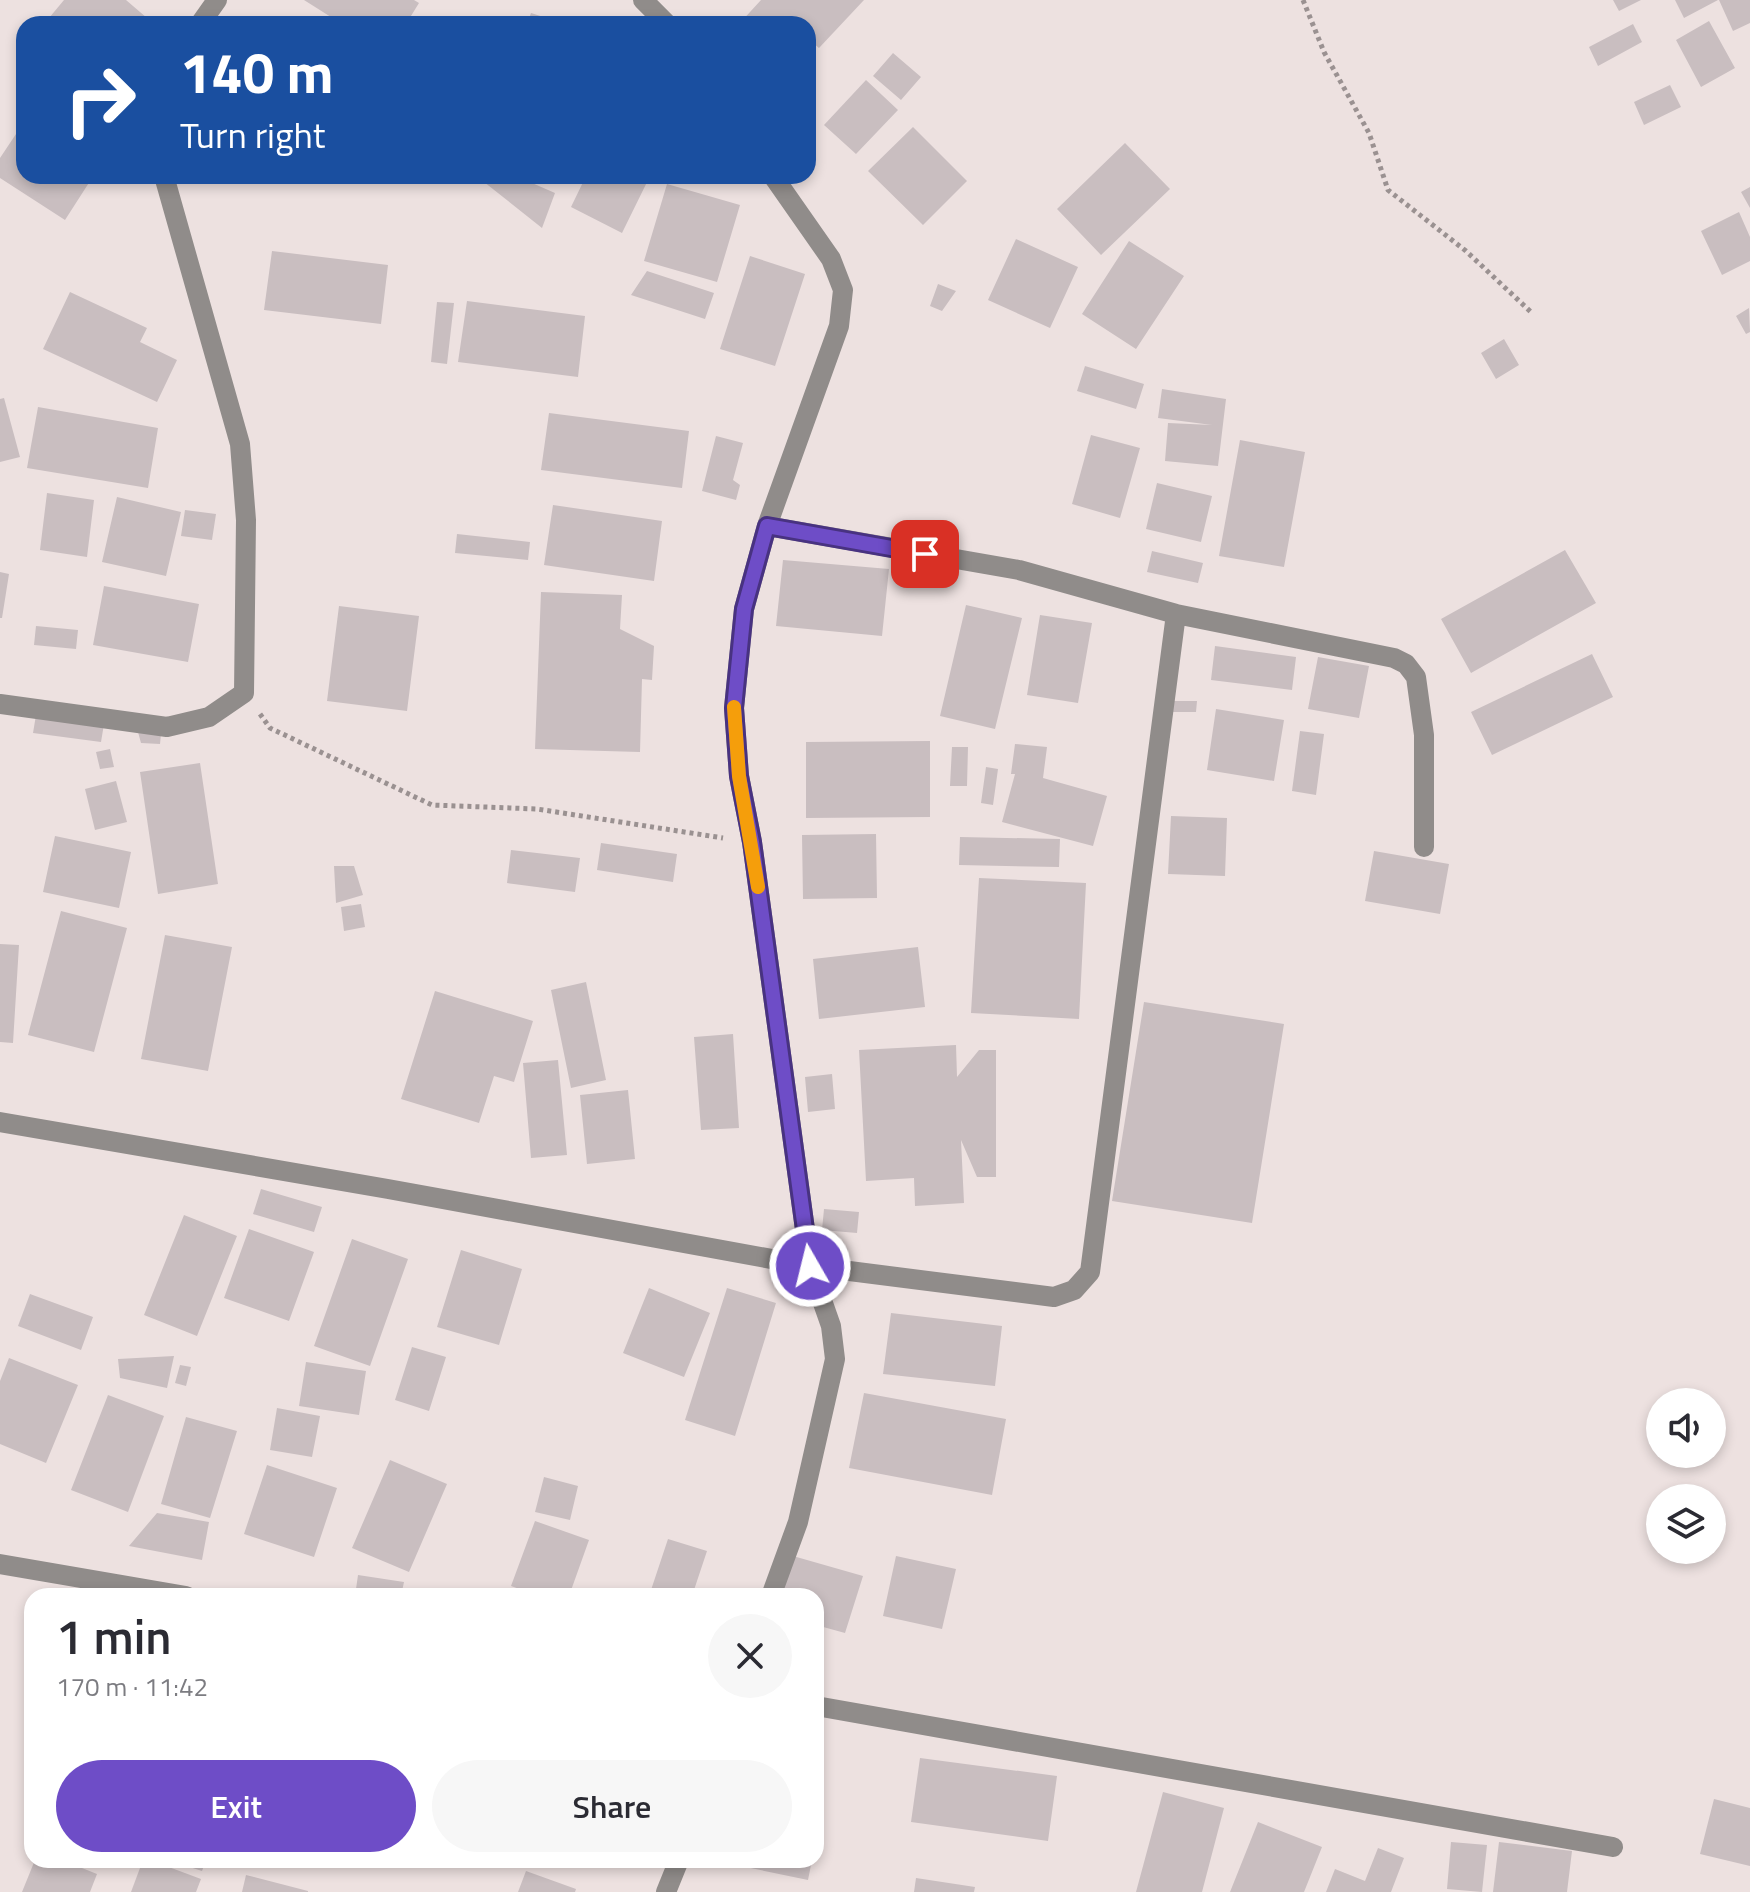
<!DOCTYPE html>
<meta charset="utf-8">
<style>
body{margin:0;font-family:"Titillium Web",sans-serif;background:#f7f7f7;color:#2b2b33;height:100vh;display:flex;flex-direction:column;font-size:30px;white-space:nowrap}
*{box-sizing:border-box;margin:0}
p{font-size:26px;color:#7c7c81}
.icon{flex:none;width:44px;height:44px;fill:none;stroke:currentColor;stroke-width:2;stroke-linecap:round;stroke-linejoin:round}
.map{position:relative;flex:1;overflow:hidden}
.panel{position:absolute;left:24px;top:1588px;width:800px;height:280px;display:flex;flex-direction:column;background:#fff;border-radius:24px;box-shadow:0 4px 12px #0003}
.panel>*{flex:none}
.top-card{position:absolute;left:16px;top:16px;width:800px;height:168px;border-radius:24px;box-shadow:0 4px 12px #0003;background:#1a4fa0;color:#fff;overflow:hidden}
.controls{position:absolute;left:1646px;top:1388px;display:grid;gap:16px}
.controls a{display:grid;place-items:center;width:80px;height:80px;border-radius:50%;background:#fff;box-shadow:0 4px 12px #0003;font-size:40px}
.pin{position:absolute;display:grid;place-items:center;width:68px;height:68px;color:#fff;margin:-34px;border-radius:16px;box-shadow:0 4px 12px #0006}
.me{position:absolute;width:88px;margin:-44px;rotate:352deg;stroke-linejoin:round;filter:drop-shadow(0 0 6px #0008)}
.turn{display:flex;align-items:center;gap:28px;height:168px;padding:0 32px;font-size:36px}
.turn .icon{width:104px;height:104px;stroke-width:2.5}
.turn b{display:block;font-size:56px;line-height:68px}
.round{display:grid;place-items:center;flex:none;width:84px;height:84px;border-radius:42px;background:#f7f7f7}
.head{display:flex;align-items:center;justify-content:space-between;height:136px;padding:0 32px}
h1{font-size:48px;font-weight:600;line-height:60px}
.action{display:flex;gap:16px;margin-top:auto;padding:16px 32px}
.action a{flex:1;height:92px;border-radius:48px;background:#6e4dc7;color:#fff;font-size:32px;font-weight:600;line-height:92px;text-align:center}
.action a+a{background:#f7f7f7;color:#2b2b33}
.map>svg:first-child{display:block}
.building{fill:#c9bec0}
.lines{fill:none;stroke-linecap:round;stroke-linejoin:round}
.path{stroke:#9a9191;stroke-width:5;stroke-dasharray:4 4;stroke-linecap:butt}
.street{stroke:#908c8a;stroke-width:20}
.route-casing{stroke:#483281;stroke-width:20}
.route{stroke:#6e4dc7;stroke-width:14}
.slow{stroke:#f59e0b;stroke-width:14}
</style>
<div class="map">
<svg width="1750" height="1892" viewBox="0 0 1750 1892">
<rect width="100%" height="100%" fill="#ede1e0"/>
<path class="building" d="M 64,0 L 126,0 L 154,24 L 56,24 L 49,18 Z
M 304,0 L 414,0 L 419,3 L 406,24 L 342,24 Z
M 761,0 L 864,0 L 819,48 L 813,43 L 808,49 L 808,24 L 739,24 Z
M 1613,0 L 1641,0 L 1619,11 Z
M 1675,0 L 1718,0 L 1684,18 Z
M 1719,0 L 1750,0 L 1750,23 L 1733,31 Z
M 531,13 L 562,23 L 562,24 L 527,24 Z
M 1709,21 L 1735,68 L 1701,87 L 1676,40 Z
M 1633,24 L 1642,42 L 1598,66 L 1589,47 Z
M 893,53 L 921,77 L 901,100 L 873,76 Z
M 866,80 L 898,110 L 856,154 L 824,125 Z
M 1670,85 L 1681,107 L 1644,125 L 1634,102 Z
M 913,127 L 967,181 L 923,225 L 868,171 Z
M 18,131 L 24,135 L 24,176 L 92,178 L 65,220 L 0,178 L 0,158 Z
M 1125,143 L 1170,189 L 1101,255 L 1057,209 Z
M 486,176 L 516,176 L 555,193 L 542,228 L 484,182 Z
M 586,176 L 650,176 L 622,233 L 571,207 Z
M 667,184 L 740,205 L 717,282 L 644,261 Z
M 1750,187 L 1750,208 L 1741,192 Z
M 1739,212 L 1750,237 L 1750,261 L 1722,275 L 1701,231 Z
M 1016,239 L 1078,267 L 1050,328 L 988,300 Z
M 1129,241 L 1184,276 L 1136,349 L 1082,314 Z
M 272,251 L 388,265 L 381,324 L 264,310 Z
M 750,256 L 805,274 L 775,366 L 720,349 Z
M 647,271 L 714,293 L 705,319 L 631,295 Z
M 938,284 L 956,291 L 942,311 L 930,306 Z
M 70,292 L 147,328 L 140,342 L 177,360 L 157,402 L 43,349 Z
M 467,301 L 585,316 L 578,377 L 458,362 Z
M 437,302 L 454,303 L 447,364 L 431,362 Z
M 1749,308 L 1750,332 L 1746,334 L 1736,316 Z
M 1504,339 L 1519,365 L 1496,379 L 1481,353 Z
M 1085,366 L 1144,384 L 1136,409 L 1077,391 Z
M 1162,389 L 1226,399 L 1218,466 L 1165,461 L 1168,423 L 1212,425 L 1158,418 Z
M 4,398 L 20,457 L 0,462 L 0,399 Z
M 38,407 L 158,428 L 148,488 L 27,468 Z
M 549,413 L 689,431 L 682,488 L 541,470 Z
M 1091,435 L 1140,448 L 1120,518 L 1072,504 Z
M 716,436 L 743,443 L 733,480 L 740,485 L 736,500 L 702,491 Z
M 1240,440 L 1305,452 L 1284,567 L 1219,556 Z
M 1157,483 L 1212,496 L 1201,542 L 1146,529 Z
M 47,493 L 94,500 L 87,557 L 40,550 Z
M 117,497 L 181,512 L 166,576 L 102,562 Z
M 553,505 L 662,521 L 654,581 L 544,565 Z
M 185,510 L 216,514 L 212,540 L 181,536 Z
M 457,534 L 530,542 L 528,560 L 455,553 Z
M 1565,550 L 1596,603 L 1471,673 L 1441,619 Z
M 1152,551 L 1203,563 L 1198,583 L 1147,572 Z
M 783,560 L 889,569 L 882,636 L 776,626 Z
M 0,572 L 9,574 L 2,618 L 0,618 Z
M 104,586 L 199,604 L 188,662 L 93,645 Z
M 541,592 L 622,595 L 620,629 L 654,646 L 652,680 L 642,679 L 640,752 L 535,749 Z
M 966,605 L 1022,618 L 995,729 L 940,716 Z
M 339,606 L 419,616 L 407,711 L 327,701 Z
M 1040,615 L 1092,623 L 1078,703 L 1027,695 Z
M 36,626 L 78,630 L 76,649 L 34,645 Z
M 1215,646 L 1296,657 L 1292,690 L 1211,680 Z
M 1592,654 L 1613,697 L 1492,755 L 1471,712 Z
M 1318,657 L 1369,666 L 1359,718 L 1308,709 Z
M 1169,701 L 1197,701 L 1196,712 L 1169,712 Z
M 1216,709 L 1284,720 L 1274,781 L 1207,770 Z
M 36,715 L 104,724 L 101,742 L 33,733 Z
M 1300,731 L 1324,734 L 1316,795 L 1292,791 Z
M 138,732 L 161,734 L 160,744 L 141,743 Z
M 930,741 L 930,817 L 806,818 L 806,742 Z
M 1015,744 L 1047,747 L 1043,778 L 1107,796 L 1093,846 L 1002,822 L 1015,774 L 1011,774 Z
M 952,747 L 968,747 L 967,786 L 950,786 Z
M 110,749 L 114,767 L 100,769 L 96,752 Z
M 200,763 L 218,884 L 158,894 L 140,772 Z
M 986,767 L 998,769 L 993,805 L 981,803 Z
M 116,781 L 127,822 L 95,830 L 85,789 Z
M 1171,816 L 1227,818 L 1225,876 L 1168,874 Z
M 876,834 L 877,898 L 803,899 L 802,835 Z
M 55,836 L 131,852 L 119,908 L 43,892 Z
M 960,837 L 1060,839 L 1059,867 L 959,865 Z
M 601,843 L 677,854 L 673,882 L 597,870 Z
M 511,850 L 580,858 L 575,892 L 507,883 Z
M 1374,851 L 1449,864 L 1440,914 L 1365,901 Z
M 334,866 L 354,866 L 363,895 L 336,903 Z
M 979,878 L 1086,883 L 1079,1019 L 971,1013 Z
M 361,904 L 365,927 L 344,931 L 341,907 Z
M 61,911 L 127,928 L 94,1052 L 28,1035 Z
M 165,935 L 232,947 L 208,1071 L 141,1059 Z
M 0,944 L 19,945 L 13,1043 L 0,1042 Z
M 918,947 L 925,1007 L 819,1019 L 813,959 Z
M 586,982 L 606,1080 L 571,1088 L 551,990 Z
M 435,991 L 533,1021 L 514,1082 L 494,1076 L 479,1123 L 401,1099 Z
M 1144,1002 L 1284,1024 L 1252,1223 L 1112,1201 Z
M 733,1034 L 739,1128 L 701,1130 L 694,1037 Z
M 956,1045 L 957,1077 L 979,1050 L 996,1050 L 996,1177 L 977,1177 L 961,1140 L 964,1203 L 915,1206 L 914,1178 L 866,1181 L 859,1050 Z
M 558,1060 L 567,1155 L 531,1158 L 523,1063 Z
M 832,1074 L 835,1109 L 808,1112 L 805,1077 Z
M 628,1090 L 635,1159 L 587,1164 L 580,1095 Z
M 261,1189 L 322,1207 L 314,1232 L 253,1214 Z
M 824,1209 L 859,1212 L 857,1233 L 822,1230 Z
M 184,1215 L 237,1236 L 197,1336 L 144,1315 Z
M 249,1229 L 314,1252 L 289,1321 L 224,1298 Z
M 352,1239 L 408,1259 L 370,1366 L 314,1346 Z
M 461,1250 L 522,1269 L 499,1345 L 437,1327 Z
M 649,1288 L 710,1313 L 684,1377 L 623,1353 Z
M 727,1288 L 776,1303 L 735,1436 L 685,1420 Z
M 30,1294 L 93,1317 L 81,1350 L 18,1326 Z
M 891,1313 L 1002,1326 L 995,1386 L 883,1374 Z
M 412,1347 L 446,1357 L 429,1411 L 395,1400 Z
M 174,1356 L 167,1388 L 120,1378 L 118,1359 Z
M 9,1358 L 78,1385 L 46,1463 L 0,1444 L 0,1381 Z
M 306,1362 L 366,1371 L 359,1415 L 299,1406 Z
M 180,1365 L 191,1367 L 186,1386 L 175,1383 Z
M 864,1393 L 1006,1419 L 992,1495 L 849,1468 Z
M 108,1395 L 164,1416 L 128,1512 L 71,1490 Z
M 277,1408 L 320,1416 L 312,1457 L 270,1450 Z
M 186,1417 L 237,1431 L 210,1518 L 161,1504 Z
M 390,1460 L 447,1484 L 409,1572 L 352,1548 Z
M 267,1465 L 337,1488 L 314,1557 L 244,1534 Z
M 544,1477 L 578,1486 L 570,1520 L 535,1512 Z
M 157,1513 L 209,1522 L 202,1560 L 129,1546 Z
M 535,1521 L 589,1540 L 569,1596 L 539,1596 L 511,1586 Z
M 668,1539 L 707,1551 L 692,1596 L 649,1596 Z
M 793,1556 L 863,1576 L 845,1633 L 816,1625 L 816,1596 L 781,1596 Z
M 896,1556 L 956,1569 L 942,1629 L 883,1616 Z
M 358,1575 L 404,1582 L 401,1596 L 356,1589 Z
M 920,1758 L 1057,1776 L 1048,1841 L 911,1822 Z
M 1163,1792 L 1224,1808 L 1202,1892 L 1136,1892 Z
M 1714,1799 L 1750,1808 L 1750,1866 L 1700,1854 Z
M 1258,1822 L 1322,1847 L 1304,1892 L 1230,1892 Z
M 1451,1842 L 1487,1845 L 1482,1892 L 1447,1889 Z
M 1499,1842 L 1572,1851 L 1567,1892 L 1493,1892 Z
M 1378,1848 L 1404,1858 L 1391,1892 L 1326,1892 L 1335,1869 L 1365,1881 Z
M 35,1860 L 62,1860 L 97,1874 L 90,1892 L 22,1892 Z
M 143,1860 L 150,1860 L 201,1879 L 196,1892 L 131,1892 Z
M 168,1860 L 206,1860 L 202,1871 Z
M 712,1860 L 812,1860 L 808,1880 Z
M 526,1871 L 576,1889 L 575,1892 L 518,1892 Z
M 246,1875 L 308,1891 L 308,1892 L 242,1892 Z
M 916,1878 L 975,1887 L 974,1892 L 914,1892 Z"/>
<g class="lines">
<path class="path" d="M 1303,0 L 1324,52 L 1369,133 L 1388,190 L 1466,251 L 1532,313
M 260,714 L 270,728 L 432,805 L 537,809 L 723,838"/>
<path class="street" d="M 643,0 L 667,24
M 200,24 L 217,0
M 767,526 L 1019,570 L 1176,614 L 1394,658 L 1406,664 L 1416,677 L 1424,735 L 1424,847
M 0,704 L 167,727 L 209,717 L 244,693 L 246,520 L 240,444 L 164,176
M 0,1122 L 388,1189 L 810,1266 L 1054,1297 L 1074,1290 L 1090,1272 L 1176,614
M 0,1564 L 186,1596
M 771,1596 L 798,1522 L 835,1359 L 831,1326 L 810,1266 L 752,842 L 739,776 L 734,708 L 744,609 L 767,526 L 839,326 L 843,290 L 831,259 L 773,176
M 816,1706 L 1613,1847
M 666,1892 L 679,1860"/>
</g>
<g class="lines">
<defs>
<path id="route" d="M 810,1266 L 752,842 L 739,776 L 734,708 L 744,609 L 767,526 L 925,554"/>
</defs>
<use href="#route" class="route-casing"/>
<use href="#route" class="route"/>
<path class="slow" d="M 734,707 L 739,776 L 758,887"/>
</g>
</svg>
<div class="controls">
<a><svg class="icon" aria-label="sound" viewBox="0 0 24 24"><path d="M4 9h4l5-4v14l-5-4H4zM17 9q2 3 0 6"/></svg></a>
<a><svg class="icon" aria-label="layers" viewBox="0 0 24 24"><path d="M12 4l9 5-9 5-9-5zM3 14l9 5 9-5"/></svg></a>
</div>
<div class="pin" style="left:925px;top:554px;background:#d93025"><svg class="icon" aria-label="arrive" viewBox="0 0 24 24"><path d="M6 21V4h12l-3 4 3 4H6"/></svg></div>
<svg class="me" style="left:810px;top:1266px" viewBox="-20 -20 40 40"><circle r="17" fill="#6e4dc7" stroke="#fff" stroke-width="3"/><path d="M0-11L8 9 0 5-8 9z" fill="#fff"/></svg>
<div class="top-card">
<div class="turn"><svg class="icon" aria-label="right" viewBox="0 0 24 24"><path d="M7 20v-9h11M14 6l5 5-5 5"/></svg><div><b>140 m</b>Turn right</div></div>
</div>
<section class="panel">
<div class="head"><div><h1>1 min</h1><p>170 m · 11:42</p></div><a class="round"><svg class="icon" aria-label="close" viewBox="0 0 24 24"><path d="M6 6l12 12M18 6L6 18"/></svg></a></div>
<div class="action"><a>Exit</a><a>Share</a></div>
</section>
</div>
